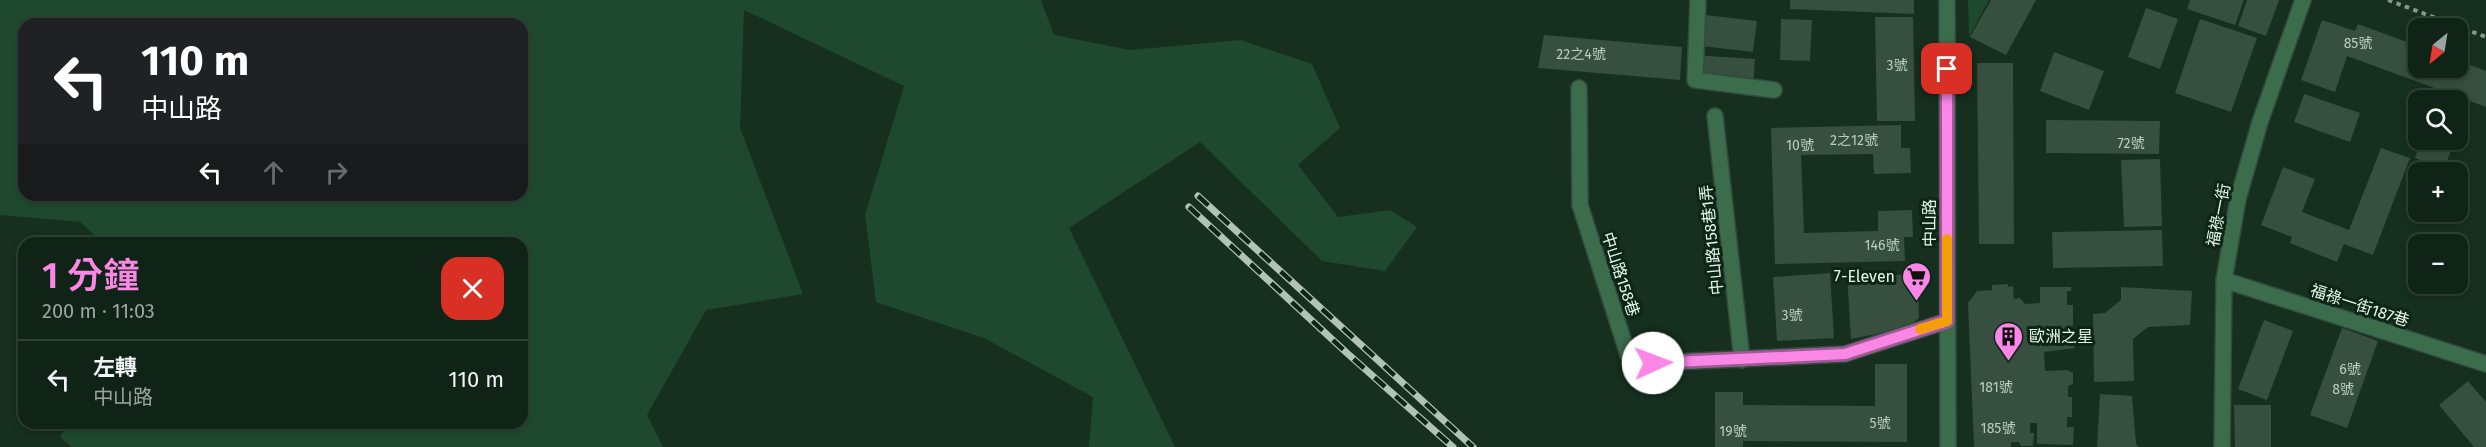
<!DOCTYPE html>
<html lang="zh-TW">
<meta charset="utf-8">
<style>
body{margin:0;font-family:"Fira Sans","Noto Sans TC",sans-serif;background:#192b20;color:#f1f3f6;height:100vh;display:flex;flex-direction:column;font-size:22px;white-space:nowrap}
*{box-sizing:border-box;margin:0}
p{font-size:20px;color:#9ca4a1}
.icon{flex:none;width:33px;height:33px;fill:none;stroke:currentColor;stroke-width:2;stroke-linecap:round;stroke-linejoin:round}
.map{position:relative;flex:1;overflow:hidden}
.side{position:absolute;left:18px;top:237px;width:510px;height:192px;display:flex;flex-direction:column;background:#102317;border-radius:18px;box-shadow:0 3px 9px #0003,0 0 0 2px #304036}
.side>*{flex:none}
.guide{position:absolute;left:18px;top:18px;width:510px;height:183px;border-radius:18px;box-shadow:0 3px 9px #0003,0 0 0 2px #304036;background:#202124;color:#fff;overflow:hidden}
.needle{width:39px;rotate:210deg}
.controls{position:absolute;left:2408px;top:18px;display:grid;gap:12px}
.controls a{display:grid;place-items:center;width:60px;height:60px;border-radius:12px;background:#102317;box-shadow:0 3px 9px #0003,0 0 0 2px #304036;font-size:30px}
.pin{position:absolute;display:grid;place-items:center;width:51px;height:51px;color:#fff;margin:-26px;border-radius:12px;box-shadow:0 3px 9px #0006}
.me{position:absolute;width:66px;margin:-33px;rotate:88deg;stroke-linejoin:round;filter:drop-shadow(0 0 4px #0008)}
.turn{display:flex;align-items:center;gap:21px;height:126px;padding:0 24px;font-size:27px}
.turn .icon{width:78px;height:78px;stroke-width:2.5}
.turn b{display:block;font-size:42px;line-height:51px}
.lanes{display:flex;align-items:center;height:57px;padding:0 24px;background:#0003;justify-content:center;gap:30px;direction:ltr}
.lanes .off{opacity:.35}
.round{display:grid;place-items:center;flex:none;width:63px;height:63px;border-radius:18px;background:#192b20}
.head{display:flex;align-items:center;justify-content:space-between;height:102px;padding:0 24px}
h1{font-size:36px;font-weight:600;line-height:45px;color:#fa87e6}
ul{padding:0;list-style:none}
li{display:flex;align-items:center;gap:18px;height:78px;padding:0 24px;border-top:2px solid #304036}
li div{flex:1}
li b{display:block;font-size:22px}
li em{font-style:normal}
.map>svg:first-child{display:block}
.green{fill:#1f492f;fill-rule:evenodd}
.building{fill:#364f3e}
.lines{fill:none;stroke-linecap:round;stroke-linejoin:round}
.minor-casing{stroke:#334b3c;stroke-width:18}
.path{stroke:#84978a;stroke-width:4;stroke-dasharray:4.5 4.5;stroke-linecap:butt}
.minor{stroke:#3b6d4d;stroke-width:15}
.rail-casing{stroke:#b1c2b6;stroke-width:7}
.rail{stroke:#0c2515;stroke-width:4.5;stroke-dasharray:14;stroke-linecap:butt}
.route-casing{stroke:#a25896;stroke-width:15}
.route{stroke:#fa87e6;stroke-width:10}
.slow{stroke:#f59e0b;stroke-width:10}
.labels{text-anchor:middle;stroke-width:6;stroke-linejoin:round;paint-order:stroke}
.number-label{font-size:14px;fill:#bbccc0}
.street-label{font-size:16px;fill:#e7f6eb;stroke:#0c2515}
.poi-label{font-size:16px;fill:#e7f6eb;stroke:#0c2515;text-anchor:end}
</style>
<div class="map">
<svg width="2486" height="447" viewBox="0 0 2486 447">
<rect width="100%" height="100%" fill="#162f1f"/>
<path class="green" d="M 0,0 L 1041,0 L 1054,35 L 1130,50 L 1241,40 L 1312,64 L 1340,128 L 1298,165 L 1338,217 L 1390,210 L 1417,227 L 1385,271 L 1322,261 L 1200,142 L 1069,228 L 1175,447 L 1089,447 L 1093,397 L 984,338 L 876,302 L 865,215 L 904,86 L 744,10 L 740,128 L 803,294 L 706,310 L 647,415 L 663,447 L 72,447 L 60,437 L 70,423 L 522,423 L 522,243 L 103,243 L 80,222 L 0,215 ZM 24,24 L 522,24 L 522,195 L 24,195 Z
M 1968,0 L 1989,0 L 1969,37 Z"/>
<path class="building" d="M 1790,0 L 1914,0 L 1914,14 L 1790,9 Z
M 1991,0 L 2036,0 L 2006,55 L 1970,37 Z
M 2190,0 L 2244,0 L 2235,25 L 2187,9 Z
M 2247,0 L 2279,0 L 2266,36 L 2238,26 Z
M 2146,8 L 2178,19 L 2160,69 L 2128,57 Z
M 1697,14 L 1757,21 L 1753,52 L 1693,45 Z
M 1875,17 L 1913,17 L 1915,121 L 1877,121 Z
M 1781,19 L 1812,20 L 1810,61 L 1780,60 Z
M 2200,19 L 2257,38 L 2231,112 L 2175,93 Z
M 2322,20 L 2355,31 L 2358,24 L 2418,46 L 2418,68 L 2457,68 L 2457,60 L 2486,71 L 2486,107 L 2470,101 L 2457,134 L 2457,100 L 2436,100 L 2440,90 L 2347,56 L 2335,92 L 2301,80 Z
M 1544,35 L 1682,47 L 1680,80 L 1538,68 Z
M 2054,52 L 2104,71 L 2089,110 L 2040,91 Z
M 1693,55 L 1755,59 L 1753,87 L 1692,84 Z
M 1977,63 L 2013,63 L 2014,244 L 1979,244 Z
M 2304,94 L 2360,113 L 2350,142 L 2294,122 Z
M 2046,120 L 2160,121 L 2159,154 L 2046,153 Z
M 1901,125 L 1901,148 L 1910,148 L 1911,173 L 1874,174 L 1873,154 L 1801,155 L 1804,233 L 1878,231 L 1878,211 L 1912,210 L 1913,237 L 1904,237 L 1905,261 L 1775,264 L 1771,128 Z
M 2421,140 L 2455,140 L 2444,169 L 2415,158 Z
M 2381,148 L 2410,158 L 2373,255 L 2344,244 L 2337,262 L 2290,243 L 2292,237 L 2261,225 L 2283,167 L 2315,179 L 2302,212 L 2349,230 Z
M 2160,159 L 2162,226 L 2124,227 L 2121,160 Z
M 2162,230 L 2163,266 L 2053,268 L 2052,232 Z
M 1830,273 L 1834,338 L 1777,341 L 1773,277 Z
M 1847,274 L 1918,275 L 1919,318 L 1907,328 L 1851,339 Z
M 2008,284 L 2008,287 L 2013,286 L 2014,299 L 2020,298 L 2025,304 L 2040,303 L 2040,287 L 2071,287 L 2071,291 L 2067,291 L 2067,305 L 2073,305 L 2073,326 L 2068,327 L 2070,336 L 2073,337 L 2075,348 L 2044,352 L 2045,371 L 2068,370 L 2073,373 L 2073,384 L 2068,386 L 2068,397 L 2072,397 L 2072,417 L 2067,417 L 2067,427 L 2074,427 L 2073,445 L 2037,444 L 2037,423 L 2030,423 L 2030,433 L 2034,433 L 2033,446 L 2021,446 L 2019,442 L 2011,442 L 2011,447 L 1974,447 L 1968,303 L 1977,291 L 1992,290 L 1992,285 Z
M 2121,287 L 2192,291 L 2190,325 L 2148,327 L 2133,339 L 2134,381 L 2094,382 L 2093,314 L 2105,313 L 2121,300 Z
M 2264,320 L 2293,331 L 2267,400 L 2238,389 Z
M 2342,328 L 2378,341 L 2347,428 L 2310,415 Z
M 1875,364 L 1907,364 L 1907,442 L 1743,441 L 1743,447 L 1715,447 L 1715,392 L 1743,392 L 1743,405 L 1875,406 Z
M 2468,381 L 2486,402 L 2486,447 L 2474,447 L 2439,405 Z
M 2100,394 L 2132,396 L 2136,444 L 2139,447 L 2097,447 Z
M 2234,405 L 2271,405 L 2271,447 L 2235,447 Z"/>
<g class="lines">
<defs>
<path id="minor" d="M 1698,0 L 1695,80 L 1774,90
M 1947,0 L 1948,447
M 1579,88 L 1580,205 L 1631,364 L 1845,354 L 1947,321
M 1715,116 L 1742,360
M 2224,280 L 2486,364
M 2222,447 L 2224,280 L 2238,199 L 2260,122 L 2303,0"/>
</defs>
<use href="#minor" class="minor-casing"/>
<path class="path" d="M 2388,0 L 2486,37"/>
<use href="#minor" class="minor"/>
<defs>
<path id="rail" d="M 1198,196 L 1473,447
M 1189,207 L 1348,354 L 1453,447"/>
</defs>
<use href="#rail" class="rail-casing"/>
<use href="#rail" class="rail"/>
</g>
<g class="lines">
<defs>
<path id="route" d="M 1653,363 L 1845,354 L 1947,321 L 1947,69"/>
</defs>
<use href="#route" class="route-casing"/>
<use href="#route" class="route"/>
<path class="slow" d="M 1920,329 L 1947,321 L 1947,239"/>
</g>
<defs>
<symbol id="supermarket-pin" viewBox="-11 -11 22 30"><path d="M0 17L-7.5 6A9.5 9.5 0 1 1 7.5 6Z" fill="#fa87e6" stroke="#0c2515"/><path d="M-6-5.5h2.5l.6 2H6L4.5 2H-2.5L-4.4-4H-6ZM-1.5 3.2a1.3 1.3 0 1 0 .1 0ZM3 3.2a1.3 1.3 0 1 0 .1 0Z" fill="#111"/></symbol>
<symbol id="building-pin" viewBox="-11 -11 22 30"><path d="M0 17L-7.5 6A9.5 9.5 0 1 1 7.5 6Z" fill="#fa87e6" stroke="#0c2515"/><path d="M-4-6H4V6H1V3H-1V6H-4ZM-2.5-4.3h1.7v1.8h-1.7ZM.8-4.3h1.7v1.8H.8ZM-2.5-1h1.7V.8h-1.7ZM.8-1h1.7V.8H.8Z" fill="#111"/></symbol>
</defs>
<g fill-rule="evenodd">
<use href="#supermarket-pin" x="1900" y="260" width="33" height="45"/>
<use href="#building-pin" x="1992" y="320" width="33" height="45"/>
</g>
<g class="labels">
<g class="number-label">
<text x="2358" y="48">85號</text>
<text x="1581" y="59">22之4號</text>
<text x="1897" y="70">3號</text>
<text x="1854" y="145">2之12號</text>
<text x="2131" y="148">72號</text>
<text x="1800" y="150">10號</text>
<text x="1882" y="250">146號</text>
<text x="1792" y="320">3號</text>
<text x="2350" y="374">6號</text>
<text x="1996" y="392">181號</text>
<text x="2343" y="394">8號</text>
<text x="1880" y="428">5號</text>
<text x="1998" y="433">185號</text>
<text x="1733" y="436">19號</text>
</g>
<g class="street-label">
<text transform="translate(2218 215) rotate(-79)" y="6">福祿一街</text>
<text transform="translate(1929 223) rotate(-90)" y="6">中山路</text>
<text transform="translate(1711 240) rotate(-96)" y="6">中山路158巷1弄</text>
<text transform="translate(1621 274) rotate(72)" y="6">中山路158巷</text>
<text transform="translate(2360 305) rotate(18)" y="6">福祿一街187巷</text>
</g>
<g class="poi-label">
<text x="1895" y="282">7-Eleven</text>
<text x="2029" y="342" text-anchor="start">歐洲之星</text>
</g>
</g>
</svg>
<div class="controls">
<a><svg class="needle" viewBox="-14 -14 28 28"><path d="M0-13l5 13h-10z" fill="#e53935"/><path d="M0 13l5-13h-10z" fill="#9ca4a1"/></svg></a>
<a><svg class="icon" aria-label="search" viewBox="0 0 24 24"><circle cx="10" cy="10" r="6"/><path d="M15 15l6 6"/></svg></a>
<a>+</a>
<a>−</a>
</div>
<div class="pin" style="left:1947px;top:69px;background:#d93025"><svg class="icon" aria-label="arrive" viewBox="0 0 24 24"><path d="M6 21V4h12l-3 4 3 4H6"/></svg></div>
<svg class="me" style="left:1653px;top:363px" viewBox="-20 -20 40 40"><circle r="19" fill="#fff"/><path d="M0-13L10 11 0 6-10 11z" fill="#fa87e6"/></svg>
<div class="guide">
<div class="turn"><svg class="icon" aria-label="left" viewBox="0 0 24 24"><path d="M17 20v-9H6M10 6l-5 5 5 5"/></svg><div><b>110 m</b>中山路</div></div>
<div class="lanes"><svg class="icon" aria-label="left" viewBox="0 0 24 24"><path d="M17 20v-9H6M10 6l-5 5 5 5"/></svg><svg class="icon off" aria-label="ahead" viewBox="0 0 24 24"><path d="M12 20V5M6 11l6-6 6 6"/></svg><svg class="icon off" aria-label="right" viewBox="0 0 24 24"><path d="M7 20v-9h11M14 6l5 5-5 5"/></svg></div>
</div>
<section class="side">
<div class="head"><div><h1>1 分鐘</h1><p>200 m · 11:03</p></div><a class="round" style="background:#d93025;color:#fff"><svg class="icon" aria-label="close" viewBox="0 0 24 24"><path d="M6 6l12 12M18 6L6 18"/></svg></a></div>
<ul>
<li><svg class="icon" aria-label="left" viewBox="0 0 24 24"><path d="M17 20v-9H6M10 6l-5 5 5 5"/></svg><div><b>左轉</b><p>中山路</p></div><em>110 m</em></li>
</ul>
</section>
</div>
